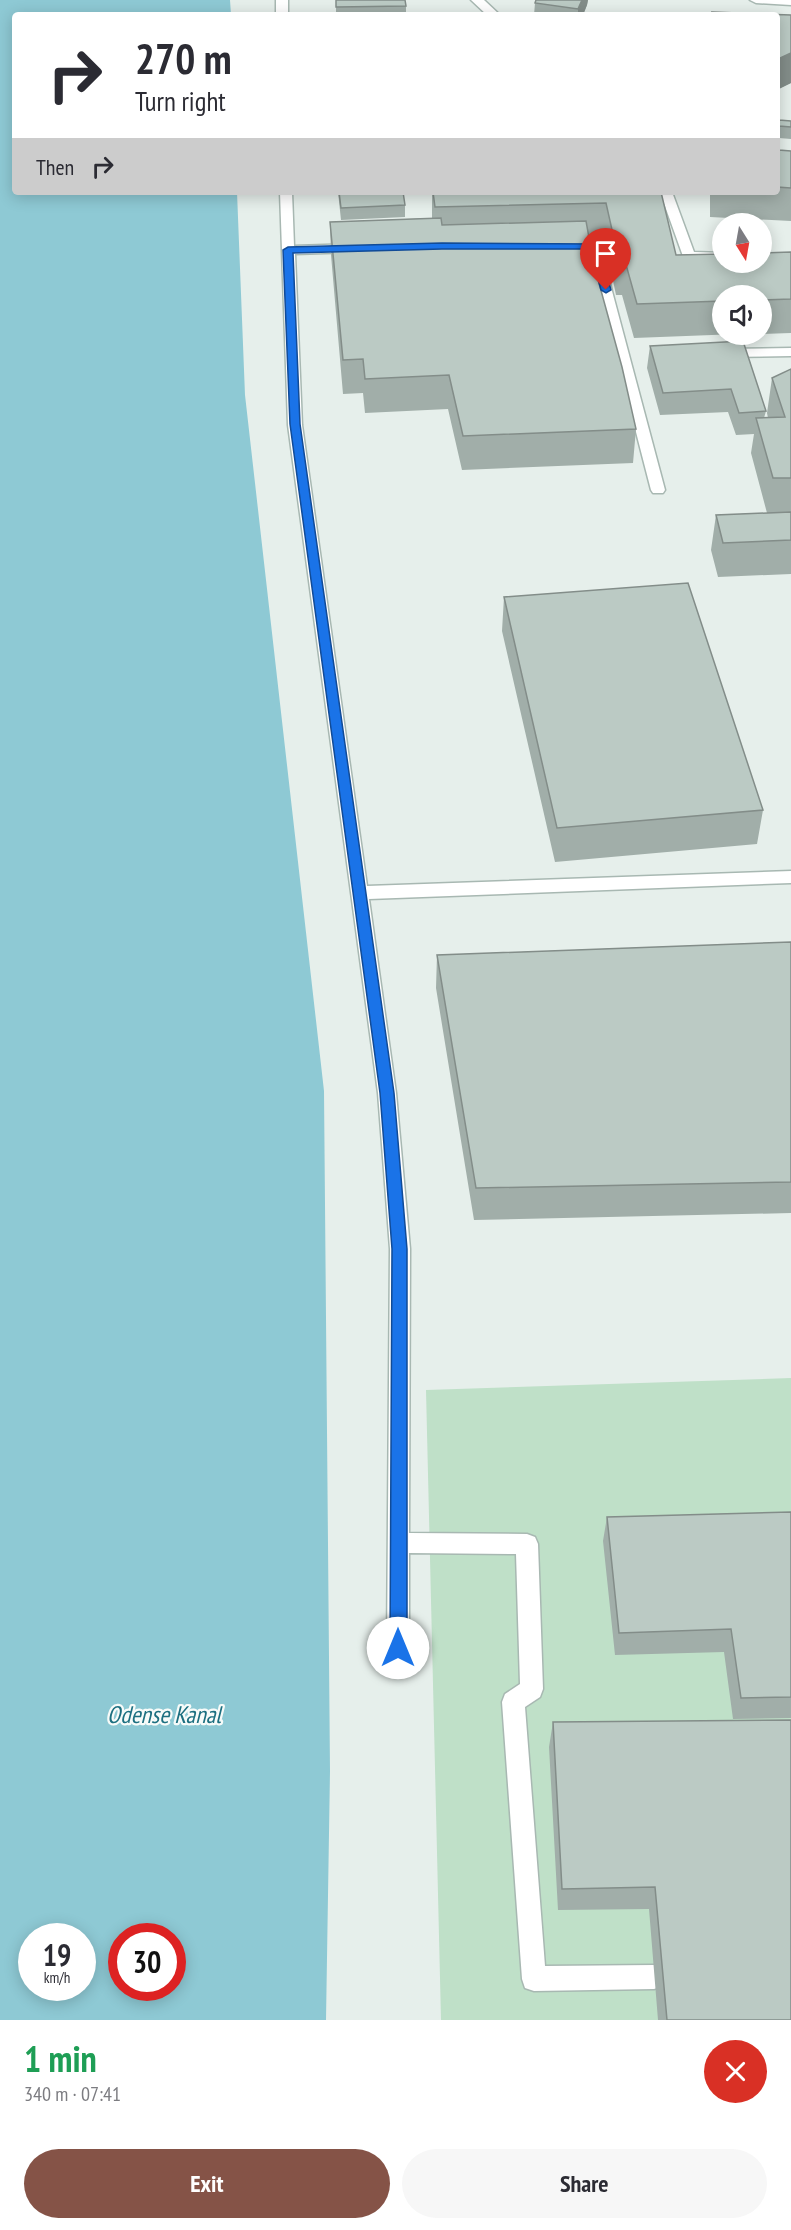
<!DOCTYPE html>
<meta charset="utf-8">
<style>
body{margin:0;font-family:"PT Sans Narrow",sans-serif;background:#f7f7f7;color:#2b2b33;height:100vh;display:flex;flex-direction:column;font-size:22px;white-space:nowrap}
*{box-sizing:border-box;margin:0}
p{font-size:20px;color:#7c7c81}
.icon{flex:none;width:33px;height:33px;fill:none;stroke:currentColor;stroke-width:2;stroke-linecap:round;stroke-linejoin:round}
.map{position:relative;height:2020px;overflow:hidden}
.side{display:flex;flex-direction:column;background:#fff;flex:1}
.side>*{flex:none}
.banner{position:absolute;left:12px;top:12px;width:768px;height:183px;border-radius:6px;box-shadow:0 3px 15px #0003;background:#fff;color:#2b2b33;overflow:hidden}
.needle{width:39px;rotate:169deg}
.buttons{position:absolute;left:712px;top:213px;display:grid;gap:12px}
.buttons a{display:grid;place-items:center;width:60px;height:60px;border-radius:50%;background:#fff;box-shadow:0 3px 15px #0003;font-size:30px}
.speed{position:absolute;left:18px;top:1923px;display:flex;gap:12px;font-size:30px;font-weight:700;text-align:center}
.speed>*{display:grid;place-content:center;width:78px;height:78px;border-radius:50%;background:#fff;box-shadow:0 3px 15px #0003;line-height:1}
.speed small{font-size:15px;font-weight:400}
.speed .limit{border:9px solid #d22;background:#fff;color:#111}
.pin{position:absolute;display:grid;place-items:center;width:51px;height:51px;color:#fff;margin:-62px -26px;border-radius:50% 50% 50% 0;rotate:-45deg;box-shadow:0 0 6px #0007}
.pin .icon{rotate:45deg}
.me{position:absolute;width:66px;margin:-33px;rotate:0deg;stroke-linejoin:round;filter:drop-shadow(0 0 4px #0008)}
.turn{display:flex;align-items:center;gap:21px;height:126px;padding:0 24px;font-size:27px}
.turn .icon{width:78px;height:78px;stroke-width:2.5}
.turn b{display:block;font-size:42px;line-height:51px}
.then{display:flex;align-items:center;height:57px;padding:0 24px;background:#0003;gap:12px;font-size:22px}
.round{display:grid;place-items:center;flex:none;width:63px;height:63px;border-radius:32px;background:#f7f7f7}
.summary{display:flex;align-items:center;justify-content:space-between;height:102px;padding:0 24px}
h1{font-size:36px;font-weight:700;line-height:45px;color:#1e9e55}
.action{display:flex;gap:12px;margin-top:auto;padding:12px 24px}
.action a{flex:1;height:69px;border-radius:36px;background:#855347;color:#fff;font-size:24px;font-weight:700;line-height:69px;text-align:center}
.action a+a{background:#f7f7f7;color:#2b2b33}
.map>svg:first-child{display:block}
.green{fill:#bfe0c8}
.water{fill:#8ec9d4;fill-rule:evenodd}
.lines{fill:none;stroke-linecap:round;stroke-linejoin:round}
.minor-casing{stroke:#a8b8b2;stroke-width:3}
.minor{fill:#fff;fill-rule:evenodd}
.wall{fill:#a1aea9}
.shaded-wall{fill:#838d89}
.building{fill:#bbcac4;stroke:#838d89;stroke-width:1.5}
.route{fill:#1a73e8;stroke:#114b97;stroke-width:1.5}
.labels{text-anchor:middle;stroke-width:4.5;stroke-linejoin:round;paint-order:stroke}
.near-water-label{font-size:24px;font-style:italic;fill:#1c6f80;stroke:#f7fbf9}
</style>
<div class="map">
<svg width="791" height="2020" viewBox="0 0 791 2020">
<rect width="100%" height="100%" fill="#e6efeb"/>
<path class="green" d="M 791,1378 L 791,2020 L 441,2020 L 426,1390 Z"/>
<path class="water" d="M 0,0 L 230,0 L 231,15 L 15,15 L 15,192 L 237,192 L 245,395 L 324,1091 L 330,1771 L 326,2020 L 0,2020 ZM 32,1936 L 82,1936 L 82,1988 L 32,1988 ZM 122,1936 L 172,1936 L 172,1988 L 122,1988 Z"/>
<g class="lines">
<defs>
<path id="minor" d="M 276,0 L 288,0 L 288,15 L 276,15 Z
M 471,0 L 484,0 L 500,15 L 487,15 Z
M 750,0 L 791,0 L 791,5 L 756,3 Z
M 280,192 L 292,192 L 294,246 L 355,244 L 361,248 L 355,252 L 295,254 L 302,425 L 367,886 L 791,871 L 791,883 L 369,899 L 396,1093 L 410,1249 L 409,1533 L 527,1534 L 535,1537 L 538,1544 L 543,1689 L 540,1697 L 525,1707 L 545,1966 L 654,1965 L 663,1968 L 666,1977 L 663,1986 L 654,1989 L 534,1991 L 525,1988 L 522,1979 L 502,1702 L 505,1694 L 520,1684 L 516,1554 L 409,1553 L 409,1648 L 406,1656 L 398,1659 L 390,1656 L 387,1648 L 390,1249 L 378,1093 L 288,425 Z
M 660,192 L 672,192 L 694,252 L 723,253 L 723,261 L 684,259 Z
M 566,242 L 594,242 L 600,246 L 665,490 L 663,493 L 653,493 L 651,490 L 589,250 L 561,249 L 560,246 L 561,243 Z
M 791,348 L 791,356 L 724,357 L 717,353 L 724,349 Z"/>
</defs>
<use href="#minor" class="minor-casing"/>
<use href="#minor" class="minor"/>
</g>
<path class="wall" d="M 336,0 L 406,6 L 406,15 L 336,15 Z
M 536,0 L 588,0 L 587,5 L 583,15 L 534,15 L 535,3 Z
M 777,15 L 791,15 L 791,83 L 778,89 L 779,120 L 791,121 L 791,139 L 779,138 L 779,150 L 791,151 L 791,221 L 710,217 L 710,192 L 777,192 Z
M 338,192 L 380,192 L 405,205 L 405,217 L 341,220 Z
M 432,192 L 661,192 L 676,255 L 791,252 L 791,333 L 762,334 L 762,296 L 723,296 L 723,334 L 738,334 L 634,338 L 622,295 L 616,295 L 604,237 L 589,237 L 594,265 L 636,429 L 633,463 L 462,470 L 448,409 L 365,413 L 363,393 L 343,394 L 331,255 L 330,222 L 432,218 Z
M 743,341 L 766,411 L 764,418 L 768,418 L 767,413 L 772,378 L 791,369 L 791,574 L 718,577 L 711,550 L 716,515 L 767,513 L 751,453 L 754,434 L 736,435 L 728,412 L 660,415 L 647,368 L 650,346 Z
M 504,597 L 763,810 L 757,844 L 555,862 L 502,631 Z
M 791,942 L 791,1213 L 474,1220 L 436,988 L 437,955 Z
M 791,1512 L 791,1718 L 733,1719 L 724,1652 L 615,1655 L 603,1541 L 607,1517 Z
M 553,1722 L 791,2020 L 658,2020 L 649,1909 L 558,1910 L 549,1747 Z"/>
<path class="shaded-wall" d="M 582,0 L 588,0 L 587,5 L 583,15 L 578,15 L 578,9 Z
M 791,53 L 791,83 L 777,90 L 778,59 Z"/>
<path class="building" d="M 336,0 L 405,0 L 406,6 L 336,7 Z
M 536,0 L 582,0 L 578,9 L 535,3 Z
M 712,12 L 791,15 L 791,53 L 778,59 L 779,150 L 791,151 L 791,188 L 777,187 L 777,15 L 713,15 Z
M 779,120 L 791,121 L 791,127 L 779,126 Z
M 339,192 L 403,192 L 405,205 L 341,208 Z
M 433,192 L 661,192 L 676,255 L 723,254 L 723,262 L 762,262 L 762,253 L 791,252 L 791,299 L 762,300 L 762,296 L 723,296 L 723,301 L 637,304 L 625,261 L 619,261 L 606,203 L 435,207 Z
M 441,218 L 442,225 L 586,221 L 594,265 L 622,367 L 636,429 L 463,436 L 449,375 L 365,379 L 363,359 L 343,360 L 330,222 Z
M 743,341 L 766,411 L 739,413 L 731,389 L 663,393 L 650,346 Z
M 791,369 L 791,478 L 773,478 L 756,418 L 785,417 L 772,378 Z
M 791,512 L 791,540 L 723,543 L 716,515 Z
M 688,583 L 763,810 L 557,828 L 504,597 Z
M 791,942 L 791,1182 L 476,1188 L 437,955 Z
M 791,1512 L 791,1697 L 741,1698 L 731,1629 L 619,1633 L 607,1517 Z
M 791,1720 L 791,2020 L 667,2020 L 655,1887 L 562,1889 L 553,1722 Z"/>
<path class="route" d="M 442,243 L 598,244 L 611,290 L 606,293 L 601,290 L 590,249 L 442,249 L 293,253 L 300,424 L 394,1093 L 407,1249 L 407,1648 L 404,1654 L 398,1657 L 392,1654 L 390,1648 L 392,1249 L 380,1093 L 290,424 L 283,250 L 288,247 Z"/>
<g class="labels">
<g class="near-water-label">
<text x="164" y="1723">Odense Kanal</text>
</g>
</g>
</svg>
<div class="buttons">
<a><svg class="needle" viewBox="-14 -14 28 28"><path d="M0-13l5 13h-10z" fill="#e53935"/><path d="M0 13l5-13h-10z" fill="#7c7c81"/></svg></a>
<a><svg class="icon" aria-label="sound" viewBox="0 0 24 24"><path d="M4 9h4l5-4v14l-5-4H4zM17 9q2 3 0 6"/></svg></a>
</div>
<div class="speed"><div>19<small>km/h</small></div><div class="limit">30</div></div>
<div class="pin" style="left:606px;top:290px;background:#d93025"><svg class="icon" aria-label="arrive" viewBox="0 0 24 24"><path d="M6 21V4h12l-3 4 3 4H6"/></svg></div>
<svg class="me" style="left:398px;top:1648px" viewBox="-20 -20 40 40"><circle r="19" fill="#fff"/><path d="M0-13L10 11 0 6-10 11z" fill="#1a73e8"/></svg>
<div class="banner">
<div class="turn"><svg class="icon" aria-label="right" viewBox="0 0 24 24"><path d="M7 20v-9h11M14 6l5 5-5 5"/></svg><div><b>270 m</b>Turn right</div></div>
<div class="then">Then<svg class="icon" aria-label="right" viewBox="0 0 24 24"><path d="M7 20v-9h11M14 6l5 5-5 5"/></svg></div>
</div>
</div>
<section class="side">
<div class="summary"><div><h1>1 min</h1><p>340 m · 07:41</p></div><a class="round" style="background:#d93025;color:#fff"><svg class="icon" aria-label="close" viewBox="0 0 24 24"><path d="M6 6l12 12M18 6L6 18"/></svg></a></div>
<div class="action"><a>Exit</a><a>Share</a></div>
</section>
